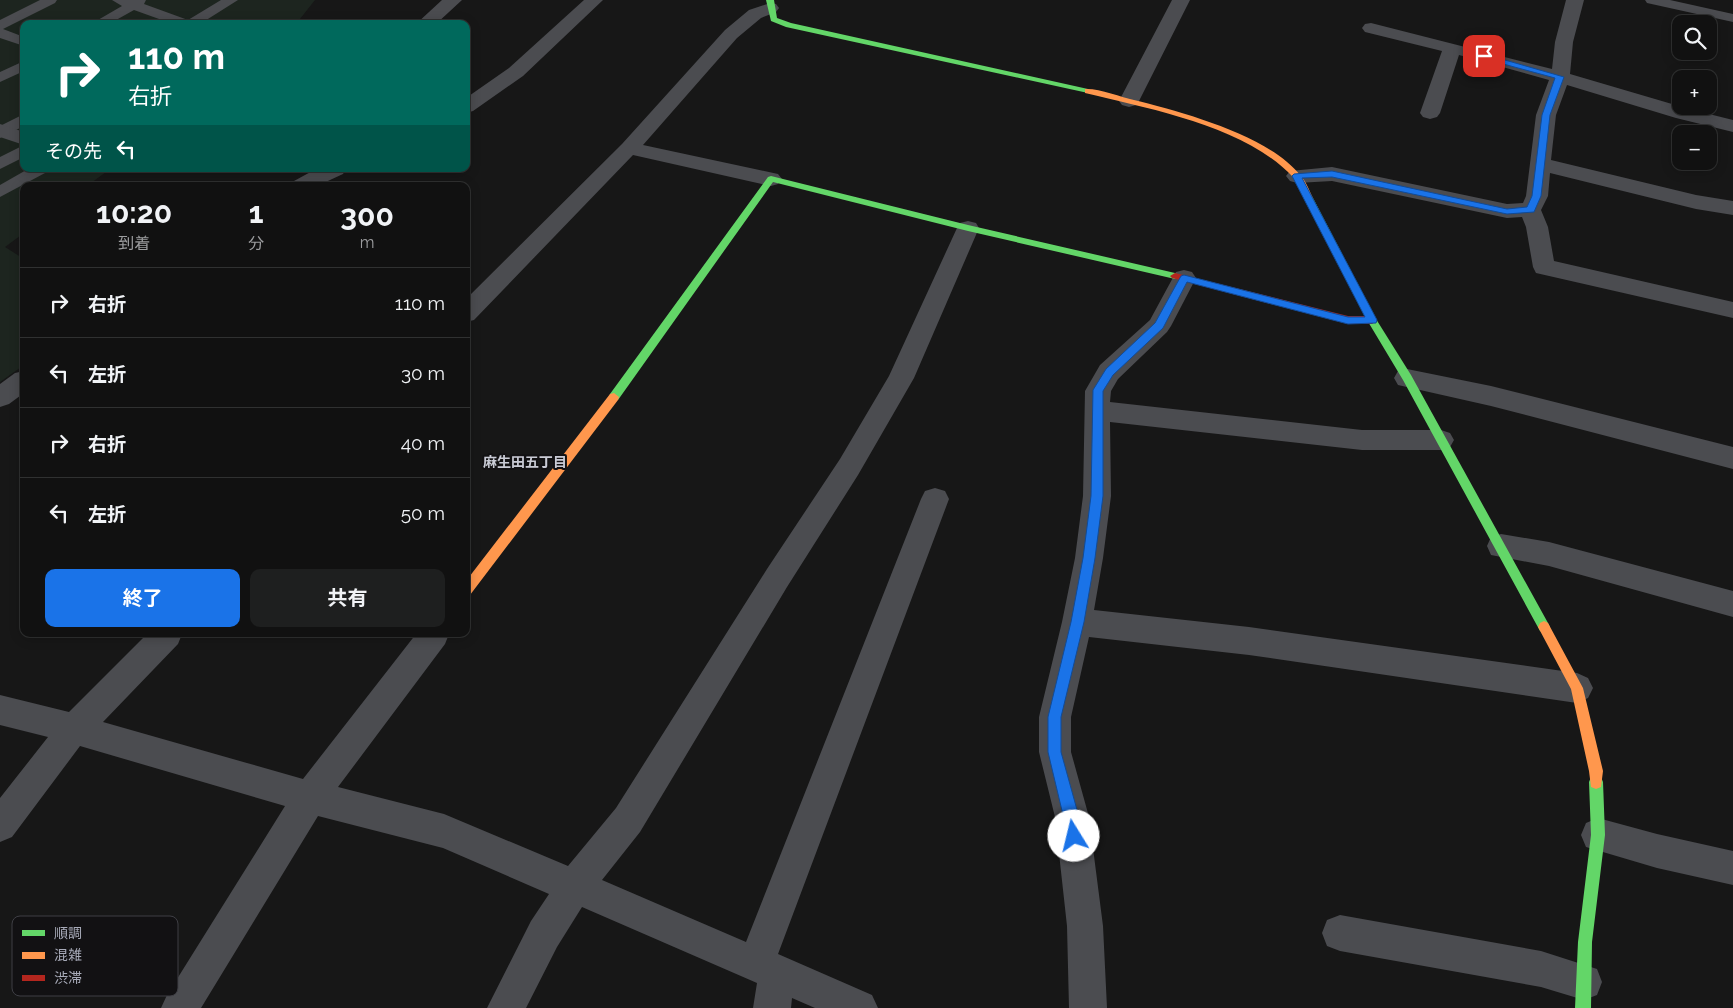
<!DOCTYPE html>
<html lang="ja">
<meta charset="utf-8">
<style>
body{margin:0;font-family:Raleway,"Noto Sans JP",sans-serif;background:#1e1f1f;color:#f1f3f6;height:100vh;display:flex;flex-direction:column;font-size:19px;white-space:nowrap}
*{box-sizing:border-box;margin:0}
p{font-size:16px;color:#9c9d9f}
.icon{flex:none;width:28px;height:28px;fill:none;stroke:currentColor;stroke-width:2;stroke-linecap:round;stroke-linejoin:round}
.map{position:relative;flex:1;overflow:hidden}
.sheet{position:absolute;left:20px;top:182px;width:450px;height:455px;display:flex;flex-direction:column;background:#111;border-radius:10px;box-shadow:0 2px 12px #0003,0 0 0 1px #303131}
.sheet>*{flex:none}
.guide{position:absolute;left:20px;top:20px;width:450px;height:152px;border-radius:10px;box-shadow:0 2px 12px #0003,0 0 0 1px #303131;background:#00695c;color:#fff;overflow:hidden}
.buttons{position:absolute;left:1672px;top:15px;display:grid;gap:10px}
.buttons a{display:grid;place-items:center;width:45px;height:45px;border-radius:10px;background:#111;box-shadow:0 2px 12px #0003,0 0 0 1px #303131;font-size:25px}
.pin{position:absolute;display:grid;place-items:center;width:42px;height:42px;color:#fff;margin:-21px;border-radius:10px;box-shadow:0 2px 8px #0006}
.me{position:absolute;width:55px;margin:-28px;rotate:351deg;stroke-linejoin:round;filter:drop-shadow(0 0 4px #0008)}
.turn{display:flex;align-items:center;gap:18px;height:105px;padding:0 25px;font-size:22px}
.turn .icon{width:65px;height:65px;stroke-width:2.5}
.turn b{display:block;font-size:35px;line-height:42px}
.then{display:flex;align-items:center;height:48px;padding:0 25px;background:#0003;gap:10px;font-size:19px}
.eta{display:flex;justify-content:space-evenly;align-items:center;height:85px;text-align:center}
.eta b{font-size:30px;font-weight:700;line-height:35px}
.cta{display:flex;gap:10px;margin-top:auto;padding:10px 25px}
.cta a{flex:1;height:58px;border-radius:10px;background:#1a73e8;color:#fff;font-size:20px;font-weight:700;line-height:58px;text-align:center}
.cta a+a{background:#1e1f1f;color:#f1f3f6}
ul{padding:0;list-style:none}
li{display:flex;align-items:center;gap:15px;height:70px;padding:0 25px;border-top:1px solid #303131}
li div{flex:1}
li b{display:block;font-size:19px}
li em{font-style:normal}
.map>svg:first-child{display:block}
.green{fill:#1d251f}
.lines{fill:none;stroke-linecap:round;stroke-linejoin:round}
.lane{fill:#4b4c50;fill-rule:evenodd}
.street{fill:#4b4c50;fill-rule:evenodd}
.fast{fill:#63d668;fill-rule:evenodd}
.slow{fill:#ff974d;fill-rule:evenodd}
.jam{fill:#b3261e;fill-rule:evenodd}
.route{fill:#1a73e8;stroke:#114b97}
.labels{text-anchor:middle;stroke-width:4;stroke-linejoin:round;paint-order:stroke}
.neighbourhood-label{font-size:14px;font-weight:bold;fill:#c9cbd5;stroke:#121113}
.key{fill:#121113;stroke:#3f3f45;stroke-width:1}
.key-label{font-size:14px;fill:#a8abb9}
</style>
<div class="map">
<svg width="1733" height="1008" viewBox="0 0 1733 1008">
<rect width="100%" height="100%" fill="#171717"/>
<path class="green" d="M 0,0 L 315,0 L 296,24 L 24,24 L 24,169 L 110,169 L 87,186 L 24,186 L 24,233 L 5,247 L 24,259 L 24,365 L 0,382 Z"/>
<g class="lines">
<path class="lane" d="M 40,0 L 57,0 L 55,3 L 3,29 L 24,37 L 24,46 L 0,38 L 0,20 Z
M 112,0 L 146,0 L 144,4 L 188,20 L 221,0 L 238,0 L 200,24 L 173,24 L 134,10 L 109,24 L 91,24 L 122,6 Z
M 1645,0 L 1670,0 L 1733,14 L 1733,22 L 1647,3 Z
M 24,61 L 24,71 L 0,82 L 0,72 Z
M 24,114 L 24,126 L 0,138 L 0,126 Z
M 24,145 L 24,157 L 0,169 L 0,157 Z
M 28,169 L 47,169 L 45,173 L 0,197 L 0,185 Z"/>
<path class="street" d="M 442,0 L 462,0 L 436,24 L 416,24 Z
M 584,0 L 603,0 L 523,76 L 473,111 L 466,113 L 466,98 L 509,68 Z
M 1172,0 L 1190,0 L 1139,101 L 1136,105 L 1129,107 L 1122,105 L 1119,101 Z
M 1566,0 L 1584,0 L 1573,42 L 1570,74 L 1689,109 L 1733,120 L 1733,132 L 1676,118 L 1567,85 L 1556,115 L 1551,160 L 1696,195 L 1733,201 L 1733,215 L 1696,209 L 1550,173 L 1548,196 L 1541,210 L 1548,227 L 1554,261 L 1733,302 L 1733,318 L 1536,273 L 1533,267 L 1526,227 L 1522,217 L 1507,218 L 1332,181 L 1297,183 L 1290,181 L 1286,176 L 1290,171 L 1332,167 L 1507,204 L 1523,203 L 1526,196 L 1536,115 L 1549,80 L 1459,55 L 1440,113 L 1437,117 L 1430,119 L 1423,117 L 1420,113 L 1442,51 L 1365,32 L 1362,28 L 1365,24 L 1371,23 L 1552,69 L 1555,42 Z
M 770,3 L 776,4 L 779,8 L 776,12 L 761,18 L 737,38 L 643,145 L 778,174 L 782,179 L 778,184 L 771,186 L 633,155 L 474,320 L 466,322 L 466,299 L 622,144 L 725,30 L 749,10 Z
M 0,124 L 24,132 L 24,145 L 0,137 Z
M 316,169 L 346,169 L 343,174 L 317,186 L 292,186 L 294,181 Z
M 968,221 L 976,223 L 979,228 L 914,378 L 858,475 L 787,587 L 640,832 L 602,880 L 746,942 L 921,499 L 925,491 L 935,488 L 945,491 L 949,499 L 778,954 L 872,995 L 878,1008 L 815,1008 L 792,998 L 791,1008 L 753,1008 L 757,983 L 582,907 L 557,947 L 526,1008 L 487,1008 L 531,921 L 549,894 L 443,848 L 318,816 L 201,1008 L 161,1008 L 167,995 L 285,806 L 80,746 L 12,837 L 0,842 L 0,798 L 48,737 L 0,725 L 0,695 L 69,712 L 147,634 L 182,634 L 178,644 L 103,722 L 303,779 L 416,634 L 449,634 L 445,644 L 338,787 L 444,814 L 568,866 L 616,808 L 767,569 L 840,459 L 889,376 L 957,228 L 960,223 Z
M 1184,270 L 1192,272 L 1196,278 L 1171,326 L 1167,332 L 1118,379 L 1111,391 L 1110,402 L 1362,430 L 1441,430 L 1450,433 L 1454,440 L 1450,447 L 1441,450 L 1362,450 L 1110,422 L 1111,496 L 1103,558 L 1094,610 L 1249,627 L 1577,673 L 1588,678 L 1593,688 L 1588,698 L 1577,703 L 1249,655 L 1089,637 L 1071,717 L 1071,752 L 1089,817 L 1103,926 L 1107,1008 L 1069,1008 L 1067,926 L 1055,817 L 1039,752 L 1039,717 L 1062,622 L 1075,558 L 1083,496 L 1085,391 L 1100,365 L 1150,320 L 1176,272 Z
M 1407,369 L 1491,386 L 1733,447 L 1733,469 L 1491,406 L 1398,385 L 1394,378 L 1398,371 Z
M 24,371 L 24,393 L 9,404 L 0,407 L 0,384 L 15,373 Z
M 1501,534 L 1549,542 L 1733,591 L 1733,617 L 1549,566 L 1491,555 L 1487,546 L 1491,537 Z
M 1598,818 L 1657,834 L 1733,851 L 1733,885 L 1657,868 L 1586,847 L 1581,835 L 1586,823 Z
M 1340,915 L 1541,951 L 1597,969 L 1602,982 L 1597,995 L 1584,1000 L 1541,987 L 1340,951 L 1327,946 L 1322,933 L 1327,920 Z"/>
<path class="fast" d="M 766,0 L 774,0 L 777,18 L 791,23 L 1088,89 L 1092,91 L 1088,93 L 786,27 L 771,21 Z
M 771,176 L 968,225 L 1175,273 L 1180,276 L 1175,279 L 968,231 L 773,182 L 618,400 L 610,400 L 609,397 L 610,394 L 768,177 Z
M 1309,195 L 1313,198 L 1376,319 L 1411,375 L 1548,623 L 1550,627 L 1548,631 L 1544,633 L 1540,631 L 1403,380 L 1367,320 L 1305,198 Z
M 1596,775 L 1601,777 L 1603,782 L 1605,835 L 1592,942 L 1591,1008 L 1575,1008 L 1578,942 L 1591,835 L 1589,782 L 1591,777 Z"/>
<path class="slow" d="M 1085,89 C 1098,88 1121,97 1134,100 C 1182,112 1268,135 1300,175 C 1306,181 1309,190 1313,198 L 1312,200 L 1306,200 C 1301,193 1299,183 1293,177 C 1245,126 1150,109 1085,93 Z
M 614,393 L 619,397 L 618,400 L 470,595 L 466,596 L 466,581 L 610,394 Z
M 1544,621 L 1548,623 L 1583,688 L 1603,771 L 1601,787 L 1596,789 L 1591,787 L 1589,771 L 1571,689 L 1538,627 L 1540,623 Z"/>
<path class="jam" d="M 1175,273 L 1348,316 L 1372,316 L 1377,320 L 1372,324 L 1348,324 L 1172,278 L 1170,276 Z"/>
</g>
<path class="route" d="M 1484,54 L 1564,77 L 1550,115 L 1541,196 L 1534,212 L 1507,214 L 1332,177 L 1302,178 L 1377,320 L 1376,323 L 1348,324 L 1187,282 L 1163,328 L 1113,375 L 1103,391 L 1103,496 L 1095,558 L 1084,622 L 1061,717 L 1061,752 L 1079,817 L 1081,836 L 1079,840 L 1074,843 L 1069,840 L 1048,752 L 1048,717 L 1071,622 L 1083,558 L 1091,496 L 1093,390 L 1106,369 L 1155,323 L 1181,276 L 1184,275 L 1348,317 L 1365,317 L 1292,176 L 1294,174 L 1332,171 L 1507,209 L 1527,207 L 1532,196 L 1542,115 L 1555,78 L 1481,58 L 1480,56 Z"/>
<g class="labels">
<g class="neighbourhood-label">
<text x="525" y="467">麻生田五丁目</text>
</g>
</g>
<rect x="12" y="916" width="166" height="80" rx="8" class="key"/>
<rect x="22" y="930" width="23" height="6" fill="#63d668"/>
<rect x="22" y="952" width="23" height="7" fill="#ff974d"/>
<rect x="22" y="975" width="23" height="6" fill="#b3261e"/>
<g class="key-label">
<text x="54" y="938">順調</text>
<text x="54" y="960">混雑</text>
<text x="54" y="983">渋滞</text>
</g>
</svg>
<div class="buttons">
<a><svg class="icon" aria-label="search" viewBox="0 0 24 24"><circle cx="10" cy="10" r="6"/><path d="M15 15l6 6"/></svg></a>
<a>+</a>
<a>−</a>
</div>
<div class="pin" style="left:1484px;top:56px;background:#d93025"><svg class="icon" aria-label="arrive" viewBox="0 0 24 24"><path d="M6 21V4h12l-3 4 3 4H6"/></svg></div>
<svg class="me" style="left:1074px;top:836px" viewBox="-20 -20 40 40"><circle r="19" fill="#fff"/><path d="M0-13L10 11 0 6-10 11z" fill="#1a73e8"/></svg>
<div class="guide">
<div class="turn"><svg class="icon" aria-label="right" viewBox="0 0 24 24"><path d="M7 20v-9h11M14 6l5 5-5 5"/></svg><div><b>110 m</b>右折</div></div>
<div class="then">その先<svg class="icon" aria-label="left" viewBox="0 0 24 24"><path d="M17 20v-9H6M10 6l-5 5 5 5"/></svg></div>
</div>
<section class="sheet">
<div class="eta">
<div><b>10:20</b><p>到着</p></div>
<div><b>1</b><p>分</p></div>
<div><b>300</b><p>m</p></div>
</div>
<ul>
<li><svg class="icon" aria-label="right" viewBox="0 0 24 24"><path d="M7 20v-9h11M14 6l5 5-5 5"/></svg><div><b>右折</b></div><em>110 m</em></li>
<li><svg class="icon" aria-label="left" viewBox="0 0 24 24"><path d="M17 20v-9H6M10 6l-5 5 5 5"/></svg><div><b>左折</b></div><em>30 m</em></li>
<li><svg class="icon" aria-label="right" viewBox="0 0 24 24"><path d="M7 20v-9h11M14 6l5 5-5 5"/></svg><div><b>右折</b></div><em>40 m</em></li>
<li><svg class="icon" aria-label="left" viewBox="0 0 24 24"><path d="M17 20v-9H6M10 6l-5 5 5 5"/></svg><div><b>左折</b></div><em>50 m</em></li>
</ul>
<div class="cta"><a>終了</a><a>共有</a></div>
</section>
</div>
